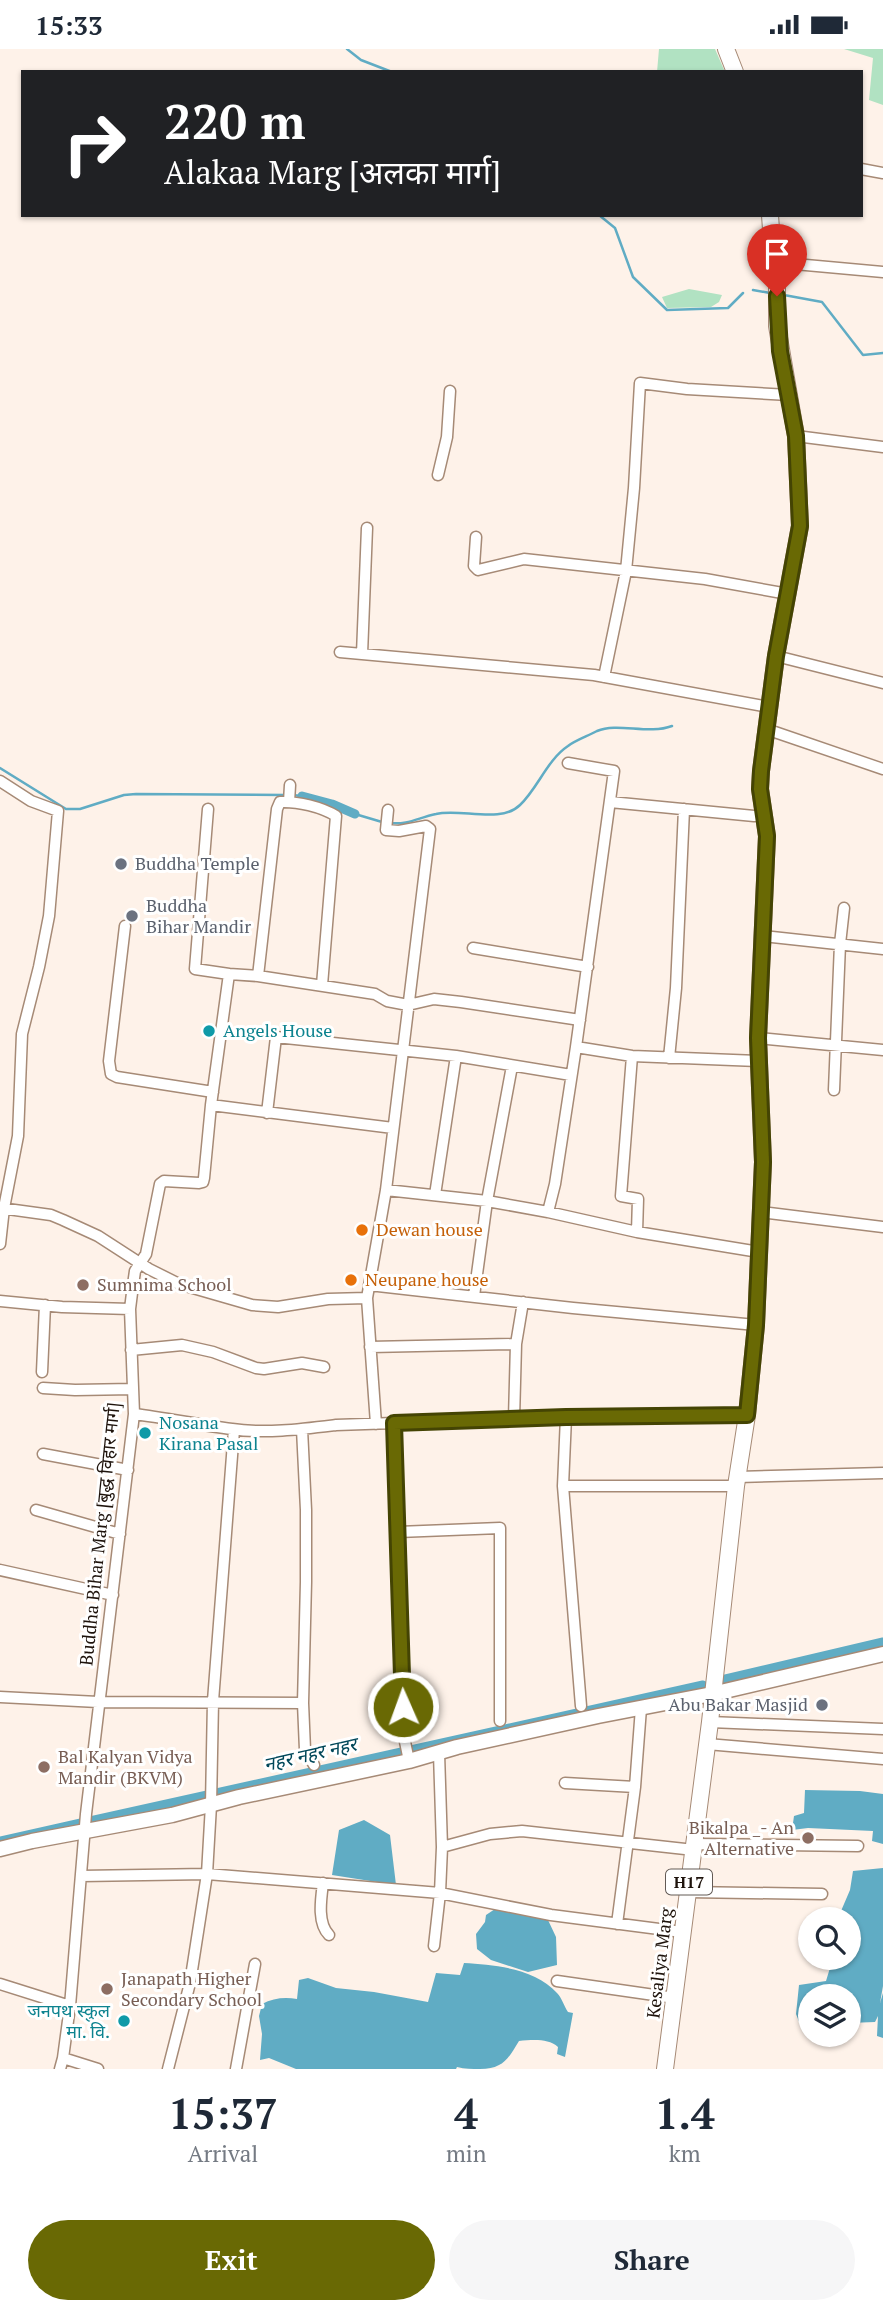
<!DOCTYPE html>
<meta charset="utf-8">
<style>
body{margin:0;font-family:"PT Serif","Noto Sans Devanagari",serif;background:#f6f6f7;color:#1f2937;height:100vh;display:flex;flex-direction:column;font-size:26px;white-space:nowrap}
*{box-sizing:border-box;margin:0}
p{font-size:23px;color:#747a83}
.icon{flex:none;width:38px;height:38px;fill:none;stroke:currentColor;stroke-width:2;stroke-linecap:round;stroke-linejoin:round}
.map{position:relative;height:2020px;overflow:hidden}
.panel{display:flex;flex-direction:column;background:#fff;flex:1}
.panel>*{flex:none}
.hud{position:absolute;left:21px;top:21px;width:842px;height:147px;border-radius:0px;box-shadow:0 2px 5px #0004;background:#202124;color:#fff;overflow:hidden}
.buttons{position:absolute;left:798px;top:1858px;display:grid;gap:14px}
.buttons a{display:grid;place-items:center;width:63px;height:63px;border-radius:50%;background:#fff;box-shadow:0 2px 5px #0004;font-size:35px}
.pin{position:absolute;display:grid;place-items:center;width:60px;height:60px;color:#fff;margin:-72px -30px;border-radius:50% 50% 50% 0;rotate:-45deg;box-shadow:0 0 7px #0007}
.pin .icon{rotate:45deg}
.me{position:absolute;width:77px;margin:-38px;rotate:358deg;stroke-linejoin:round;filter:drop-shadow(0 0 5px #0008)}
.turn{display:flex;align-items:center;gap:24px;height:147px;padding:0 28px;font-size:32px}
.turn .icon{width:91px;height:91px;stroke-width:2.5}
.turn b{display:block;font-size:49px;line-height:60px}
.eta{display:flex;justify-content:space-evenly;align-items:center;height:119px;text-align:center}
.eta b{font-size:42px;font-weight:800;line-height:49px}
.primary-button{display:flex;gap:14px;margin-top:auto;padding:14px 28px}
.primary-button a{flex:1;height:80px;border-radius:42px;background:#696904;color:#fff;font-size:28px;font-weight:800;line-height:80px;text-align:center}
.primary-button a+a{background:#f6f6f7;color:#1f2937}
.status{display:flex;justify-content:space-between;align-items:center;height:49px;padding:0 35px;background:#fff;direction:ltr}
.status svg{height:19px;fill:currentColor}
.map>svg:first-child{display:block}
.green{fill:#b1e2c2}
.water{fill:#60acc4}
.lines{fill:none;stroke-linecap:round;stroke-linejoin:round}
.stream{stroke:#60acc4;stroke-width:2.5}
.canal{stroke:#60acc4;stroke-width:9}
.street-casing{stroke:#a68a76;stroke-width:13}
.secondary-casing{stroke:#a68a76;stroke-width:17}
.primary-casing{stroke:#a68a76;stroke-width:18}
.street{stroke:#fff;stroke-width:10}
.secondary{stroke:#fff;stroke-width:14}
.primary{stroke:#fff;stroke-width:16}
.route-casing{stroke:#444403;stroke-width:18}
.route{stroke:#696904;stroke-width:12}
.worship-dot{fill:#6b7280;stroke:#fff;stroke-width:2.5}
.culture-dot{fill:#0f9aa8;stroke:#fff;stroke-width:2.5}
.food-dot{fill:#e8710a;stroke:#fff;stroke-width:2.5}
.education-dot{fill:#8d6e63;stroke:#fff;stroke-width:2.5}
.labels{text-anchor:middle;stroke-width:6;stroke-linejoin:round;paint-order:stroke}
.shield{fill:#fff;stroke:#625a55;stroke-width:2}
.shield-label{font-size:16px;font-weight:bold;fill:#1e130c}
.worship-label{font-size:18px;fill:#5b616d;stroke:#fff;text-anchor:start}
.culture-label{font-size:18px;fill:#0d838f;stroke:#fff;text-anchor:start}
.food-label{font-size:18px;fill:#c56008;stroke:#fff;text-anchor:start}
.education-label{font-size:18px;fill:#785e54;stroke:#fff;text-anchor:start}
.street-label{font-size:18px;fill:#1e130c;stroke:#fff}
.water-label{font-size:19px;font-style:italic;fill:#004759;stroke:#fff}
</style>
<div class="status"><b>15:33</b><svg viewBox="0 0 49 12"><path d="M0 12V9h3v3zM5 12V6h3v6zM10 12V3h3v9zM15 12V0h3v12zM26 1h20v11H26zM47 4h2v5h-2z"/></svg></div>
<div class="map">
<svg width="883" height="2020" viewBox="0 0 883 2020">
<rect width="100%" height="100%" fill="#fef2e9"/>
<path class="green" d="M 659,0 L 715,0 L 725,23 L 657,23 Z
M 844,0 L 883,0 L 883,56 L 869,51 L 873,9 Z
M 689,240 L 722,246 L 719,253 L 711,258 L 667,259 L 662,248 Z"/>
<path class="water" d="M 805,1741 L 860,1742 L 883,1745 L 883,1795 L 872,1792 L 873,1782 L 808,1779 L 792,1781 L 794,1767 L 804,1764 Z
M 364,1771 L 390,1786 L 396,1836 L 332,1826 L 339,1781 Z
M 883,1819 L 883,1937 L 880,1954 L 883,1944 L 883,1989 L 877,1987 L 878,1967 L 875,1973 L 849,1974 L 849,1948 L 810,1948 L 810,1976 L 800,1975 L 796,1965 L 799,1936 L 826,1932 L 833,1909 L 849,1909 L 849,1871 L 838,1871 L 838,1869 L 850,1841 L 853,1822 Z
M 495,1860 L 548,1871 L 556,1888 L 557,1916 L 528,1923 L 491,1911 L 477,1900 L 476,1885 L 485,1873 L 486,1866 Z
M 464,1914 C 494,1916 535,1919 557,1944 C 562,1949 564,1957 568,1963 L 573,1964 L 565,2008 L 557,2005 L 558,1998 C 548,1989 532,1991 519,1992 C 508,2010 503,2020 480,2020 C 472,2020 465,2020 457,2018 L 456,2020 L 296,2020 L 269,2009 L 260,2011 L 262,1985 L 259,1967 L 262,1955 C 273,1949 285,1948 297,1950 L 299,1931 L 308,1929 L 336,1939 L 374,1943 L 428,1953 L 436,1924 L 460,1926 Z"/>
<g class="lines">
<path class="stream" d="M 347,0 L 361,11 L 392,23
M 599,166 L 615,179 L 633,228 L 667,261 L 728,259 L 743,244
M 753,241 L 770,244
M 784,246 L 822,253 L 863,306 L 883,304
M 0,719 L 66,760 L 80,760 L 124,746 L 136,745 L 285,746
M 292,746 L 302,747
M 355,765 L 382,773
M 389,774 C 409,776 417,769 436,765 C 460,759 501,775 520,756 C 538,739 547,711 568,697 C 576,691 588,687 597,682 C 618,673 648,686 672,677"/>
<path class="canal" d="M 302,747 L 332,755 L 355,765
M 717,1632 L 883,1593
M 90,1772 L 703,1636
M 0,1792 L 81,1774"/>
<defs>
<path id="street" d="M 861,120 L 883,124
M 773,209 L 795,215 L 883,223
M 796,387 L 883,398
M 438,426 L 447,388 L 450,342
M 476,488 L 474,517 L 478,521 L 524,510 L 705,530 L 788,545
M 340,603 L 594,626 L 769,658
M 362,605 L 367,479
M 776,607 L 883,634
M 604,628 L 626,522 L 634,439 L 640,334 L 687,340 L 789,346
M 766,680 L 883,720
M 568,714 L 614,722 L 576,998
M 0,732 L 31,752 L 58,762 L 49,867 L 39,918 L 22,985 L 18,1087 L 4,1159 L 0,1195
M 289,753 L 290,736
M 610,753 L 754,767 L 765,766
M 125,877 L 109,1012 L 111,1025 L 117,1028 L 213,1043
M 763,887 L 883,900
M 473,899 L 588,918
M 229,925 L 258,927 L 277,760 L 280,753 C 297,752 322,758 336,767 L 322,936
M 258,927 L 375,945 L 387,952 L 408,956 L 434,950 L 461,953 L 580,971
M 758,989 L 883,1001
M 632,1007 L 621,1147 L 638,1150 L 637,1183
M 669,1009 L 676,939 L 684,760
M 834,1041 L 840,895 L 844,859
M 211,1056 L 393,1079
M 267,1064 L 276,988 L 456,1007 L 571,1026
M 386,1141 L 487,1152 L 548,1163 L 637,1183 L 759,1203
M 435,1146 L 456,1007
M 0,1159 L 51,1166 L 63,1171 L 98,1187 L 149,1220 L 179,1235 L 252,1256 L 278,1258 L 328,1250 L 367,1249
M 548,1163 L 555,1135 L 576,998 L 632,1007 L 758,1012
M 761,1163 L 883,1178
M 369,1236 L 573,1259 L 756,1276
M 474,1247 L 487,1152 L 512,1017
M 0,1252 L 62,1258 L 130,1260
M 370,1298 L 516,1295
M 131,1301 L 182,1296 L 213,1303 L 256,1319 L 264,1320 L 302,1314 L 324,1318
M 42,1323 L 45,1256
M 43,1339 L 75,1341 L 133,1340
M 134,1365 C 167,1369 199,1376 232,1380 C 264,1385 303,1380 336,1376 L 566,1368 L 747,1366
M 566,1368 L 563,1437 L 581,1657
M 514,1370 L 516,1295 L 523,1253
M 394,1374 L 403,1683 L 409,1712
M 376,1375 L 367,1249 L 386,1141 L 430,780 L 426,777 L 399,782 L 386,781 L 388,761
M 302,1380 L 306,1461 L 306,1533 L 303,1654 L 305,1701 L 314,1716
M 43,1405 L 128,1421
M 738,1428 L 883,1424
M 563,1437 L 736,1437
M 36,1461 L 120,1485
M 398,1483 L 500,1479 L 500,1672
M 0,1521 L 113,1546
M 0,1648 L 98,1653 L 303,1654
M 710,1673 L 883,1680
M 707,1695 L 883,1710
M 565,1734 L 635,1738
M 694,1795 L 858,1797
M 442,1798 L 490,1785 L 522,1782 L 694,1801
M 81,1827 L 207,1825 L 440,1844 L 551,1866 L 682,1883
M 323,1834 C 321,1850 317,1874 329,1886
M 688,1843 L 822,1845
M 617,1875 L 635,1738 L 641,1659
M 434,1897 L 440,1844 L 442,1798 L 439,1704
M 557,1932 L 675,1949
M 0,1935 L 70,1957
M 63,2009 L 98,2020
M 60,2020 L 63,2009 L 70,1957 L 86,1765 L 134,1365 L 130,1260 L 133,1236 L 135,1222 L 146,1205 L 160,1135 L 164,1132 L 199,1134 L 203,1133 L 204,1129 L 211,1056 L 229,925 L 195,920 L 208,760
M 168,2020 L 190,1934 L 207,1825 L 211,1756 L 213,1652 L 234,1381
M 236,2020 L 255,1915"/>
<path id="secondary" d="M 0,1800 L 32,1792 L 172,1766 L 239,1748 L 409,1712 L 457,1698 L 598,1667 L 712,1645 L 883,1605"/>
<path id="primary" d="M 726,0 L 735,23
M 665,2020 L 710,1673 L 736,1437 L 747,1366 L 756,1276 L 763,1113 L 758,989 L 767,787 L 760,740 L 761,722 L 776,607 L 800,477 L 796,387 L 777,277 L 777,228 L 773,209 L 770,166"/>
</defs>
<use href="#street" class="street-casing"/>
<use href="#secondary" class="secondary-casing"/>
<use href="#primary" class="primary-casing"/>
<use href="#street" class="street"/>
<use href="#secondary" class="secondary"/>
<use href="#primary" class="primary"/>
</g>
<g class="lines">
<defs>
<path id="route" d="M 403,1658 L 394,1374 L 566,1368 L 747,1366 L 756,1276 L 763,1113 L 758,989 L 767,787 L 760,740 L 761,722 L 776,607 L 800,477 L 796,387 L 780,302 L 777,247"/>
</defs>
<use href="#route" class="route-casing"/>
<use href="#route" class="route"/>
</g>
<g class="worship-dot">
<circle cx="121" cy="815" r="7"/>
<circle cx="132" cy="867" r="7"/>
<circle cx="822" cy="1656" r="7"/>
</g>
<g class="culture-dot">
<circle cx="209" cy="982" r="7"/>
<circle cx="145" cy="1384" r="7"/>
<circle cx="124" cy="1972" r="7"/>
</g>
<g class="food-dot">
<circle cx="362" cy="1181" r="7"/>
<circle cx="351" cy="1231" r="7"/>
</g>
<g class="education-dot">
<circle cx="83" cy="1236" r="7"/>
<circle cx="44" cy="1718" r="7"/>
<circle cx="808" cy="1789" r="7"/>
<circle cx="107" cy="1940" r="7"/>
</g>
<g class="labels">
<rect class="shield" x="666" y="1820.5" width="46" height="25" rx="5"/>
<g class="shield-label">
<text x="689" y="1839">H17</text>
</g>
<g class="worship-label">
<text x="135" y="821">Buddha Temple</text>
<text x="146" y="863">Buddha<tspan x="146" dy="21">Bihar Mandir</tspan></text>
<text x="808" y="1662" text-anchor="end">Abu Bakar Masjid</text>
</g>
<g class="culture-label">
<text x="223" y="988">Angels House</text>
<text x="159" y="1380">Nosana<tspan x="159" dy="21">Kirana Pasal</tspan></text>
<text x="110" y="1968" text-anchor="end">जनपथ स्कुल<tspan x="110" dy="21">मा. वि.</tspan></text>
</g>
<g class="food-label">
<text x="376" y="1187">Dewan house</text>
<text x="365" y="1237">Neupane house</text>
</g>
<g class="education-label">
<text x="97" y="1242">Sumnima School</text>
<text x="58" y="1714">Bal Kalyan Vidya<tspan x="58" dy="21">Mandir (BKVM)</tspan></text>
<text x="794" y="1785" text-anchor="end">Bikalpa _- An<tspan x="794" dy="21">Alternative</tspan></text>
<text x="121" y="1936">Janapath Higher<tspan x="121" dy="21">Secondary School</tspan></text>
</g>
<g class="street-label">
<text transform="translate(100 1485) rotate(-84)" y="6">Buddha Bihar Marg [बुद्ध विहार मार्ग]</text>
<text transform="translate(660 1914) rotate(-83)" y="6">Kesaliya Marg</text>
</g>
<g class="water-label">
<text transform="translate(310 1705) rotate(-13)" y="7">नहर नहर नहर</text>
</g>
</g>
</svg>
<div class="buttons">
<a><svg class="icon" aria-label="search" viewBox="0 0 24 24"><circle cx="10" cy="10" r="6"/><path d="M15 15l6 6"/></svg></a>
<a><svg class="icon" aria-label="layers" viewBox="0 0 24 24"><path d="M12 4l9 5-9 5-9-5zM3 14l9 5 9-5"/></svg></a>
</div>
<div class="pin" style="left:777px;top:247px;background:#d93025"><svg class="icon" aria-label="arrive" viewBox="0 0 24 24"><path d="M6 21V4h12l-3 4 3 4H6"/></svg></div>
<svg class="me" style="left:403px;top:1658px" viewBox="-20 -20 40 40"><circle r="17" fill="#696904" stroke="#fff" stroke-width="3"/><path d="M0-11L8 9 0 5-8 9z" fill="#fff"/></svg>
<div class="hud">
<div class="turn"><svg class="icon" aria-label="right" viewBox="0 0 24 24"><path d="M7 20v-9h11M14 6l5 5-5 5"/></svg><div><b>220 m</b>Alakaa Marg [अलका मार्ग]</div></div>
</div>
</div>
<section class="panel">
<div class="eta">
<div><b>15:37</b><p>Arrival</p></div>
<div><b>4</b><p>min</p></div>
<div><b>1.4</b><p>km</p></div>
</div>
<div class="primary-button"><a>Exit</a><a>Share</a></div>
</section>
